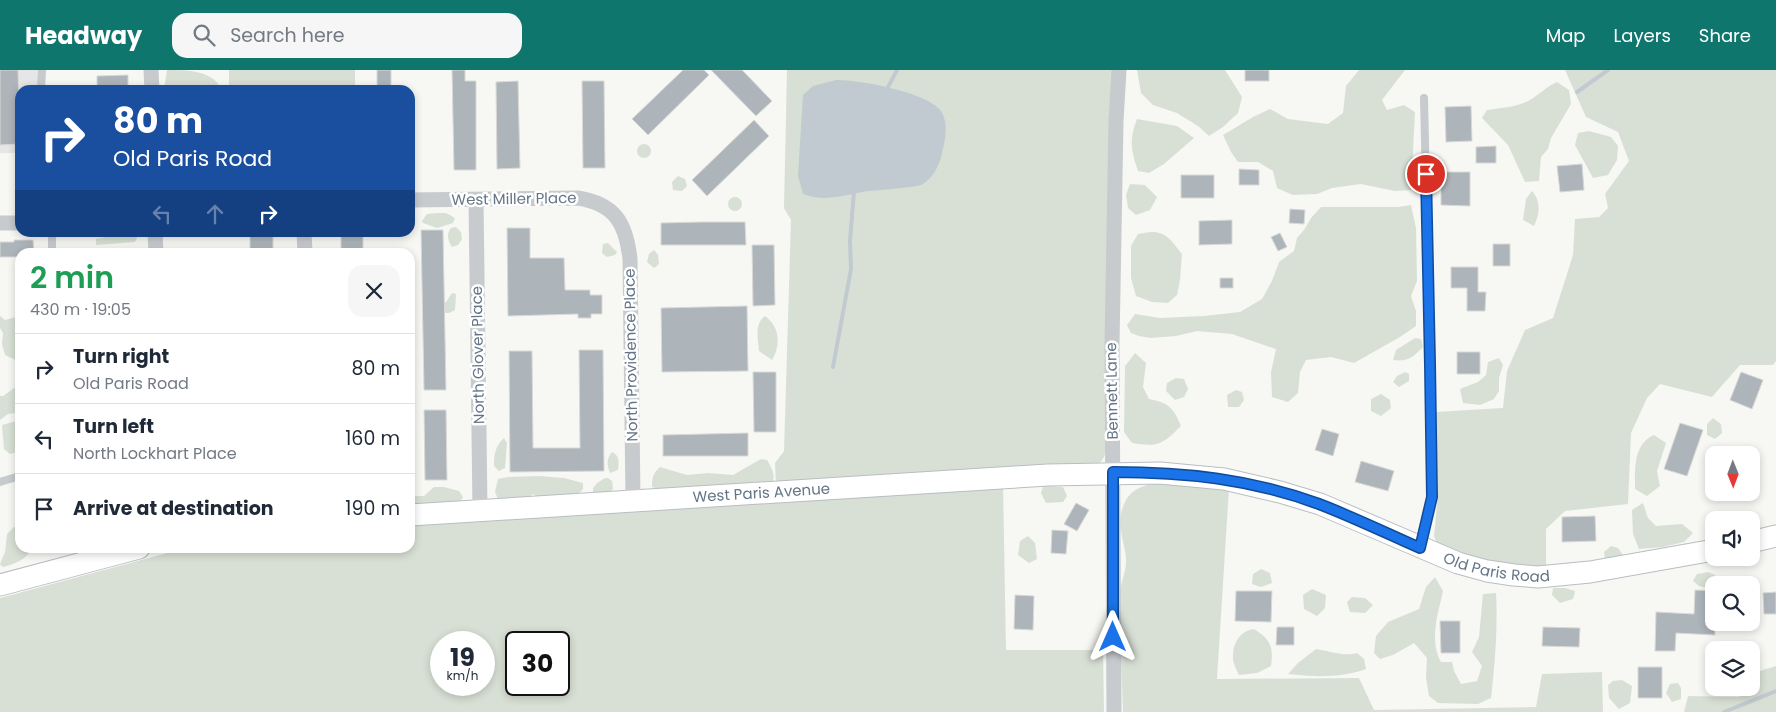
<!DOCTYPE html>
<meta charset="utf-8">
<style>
body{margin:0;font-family:Poppins,sans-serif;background:#f6f6f7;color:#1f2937;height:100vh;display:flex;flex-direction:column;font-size:19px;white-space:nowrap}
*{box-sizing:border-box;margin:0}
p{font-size:16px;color:#747a83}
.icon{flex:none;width:28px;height:28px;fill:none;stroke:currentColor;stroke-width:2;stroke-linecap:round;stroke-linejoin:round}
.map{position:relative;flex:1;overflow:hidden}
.details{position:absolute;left:15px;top:178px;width:400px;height:305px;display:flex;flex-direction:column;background:#fff;border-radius:15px;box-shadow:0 2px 8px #0003}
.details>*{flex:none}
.banner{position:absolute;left:15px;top:15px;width:400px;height:152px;border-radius:15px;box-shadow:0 2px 8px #0003;background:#1a4fa0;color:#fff;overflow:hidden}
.needle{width:32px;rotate:179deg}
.controls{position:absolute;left:1705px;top:376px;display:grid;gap:10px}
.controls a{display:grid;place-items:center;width:55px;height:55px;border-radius:10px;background:#fff;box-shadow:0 2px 8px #0003;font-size:25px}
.speed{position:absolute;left:430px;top:561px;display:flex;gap:10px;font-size:25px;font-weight:700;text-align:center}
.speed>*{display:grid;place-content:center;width:65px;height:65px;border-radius:50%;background:#fff;box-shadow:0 2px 8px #0003;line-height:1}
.speed small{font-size:12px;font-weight:400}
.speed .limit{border:2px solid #111;border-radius:8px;background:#fff;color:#111}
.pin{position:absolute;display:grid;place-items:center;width:42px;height:42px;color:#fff;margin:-21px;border:2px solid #fff;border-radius:50%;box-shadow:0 1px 5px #0007}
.me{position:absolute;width:55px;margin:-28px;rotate:0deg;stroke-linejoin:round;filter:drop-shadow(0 0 4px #0008)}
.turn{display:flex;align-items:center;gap:18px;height:105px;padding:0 15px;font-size:22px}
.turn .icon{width:65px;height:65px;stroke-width:2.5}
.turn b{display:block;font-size:35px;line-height:42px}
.lanes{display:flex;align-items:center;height:48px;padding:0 15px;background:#0003;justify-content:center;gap:25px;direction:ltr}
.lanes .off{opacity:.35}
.round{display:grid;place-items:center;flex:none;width:52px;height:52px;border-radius:15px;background:#f6f6f7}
.headline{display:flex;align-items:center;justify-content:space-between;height:85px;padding:0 15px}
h1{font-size:30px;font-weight:600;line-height:38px;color:#1e9e55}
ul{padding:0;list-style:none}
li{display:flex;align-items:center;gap:15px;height:70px;padding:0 15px;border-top:1px solid #e0e1e3}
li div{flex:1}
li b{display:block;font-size:19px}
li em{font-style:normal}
header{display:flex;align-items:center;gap:30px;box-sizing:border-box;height:70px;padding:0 25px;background:#0f766e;color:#fff}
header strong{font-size:24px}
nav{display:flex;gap:28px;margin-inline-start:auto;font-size:18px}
.search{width:350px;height:45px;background:#f6f6f7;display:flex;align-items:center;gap:12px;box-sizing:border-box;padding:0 18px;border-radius:15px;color:#747a83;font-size:19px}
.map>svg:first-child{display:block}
.built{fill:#e5e6e5}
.green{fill:#d8e0d5;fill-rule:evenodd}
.water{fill:#c0cad0}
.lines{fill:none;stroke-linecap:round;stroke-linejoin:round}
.stream{stroke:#c0cad0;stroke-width:4}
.building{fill:#adb5bb;stroke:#d9d9d6}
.secondary-casing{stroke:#b9bec3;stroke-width:23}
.lane{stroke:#c7cbce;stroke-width:8}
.street{stroke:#c7cbce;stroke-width:15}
.secondary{stroke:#fff;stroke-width:21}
.route-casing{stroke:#114b97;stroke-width:12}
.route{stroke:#1a73e8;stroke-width:9}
.labels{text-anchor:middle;stroke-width:5;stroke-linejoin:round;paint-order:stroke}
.street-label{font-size:15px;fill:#647587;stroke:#fff}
</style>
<header>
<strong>Headway</strong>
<div class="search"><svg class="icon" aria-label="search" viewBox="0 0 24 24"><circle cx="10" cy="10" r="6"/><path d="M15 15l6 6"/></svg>Search here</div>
<nav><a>Map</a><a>Layers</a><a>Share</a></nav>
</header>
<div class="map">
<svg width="1776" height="642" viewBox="0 0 1776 642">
<rect width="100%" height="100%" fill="#f7f7f4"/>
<path class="built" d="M 0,0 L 38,0 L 38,20 L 20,20 L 20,83 L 0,83 Z"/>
<path class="green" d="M 167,0 C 187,0 213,0 222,20 L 164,20 Z
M 229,0 L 355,0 L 355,20 L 229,20 Z
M 787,0 L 1113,0 L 1106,381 C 1104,388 1102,392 1096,395 L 776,416 L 775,393 L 784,381 L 791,150 L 784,138 Z
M 1137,0 L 1225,0 L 1242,27 L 1238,43 L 1223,57 L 1209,66 L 1198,56 L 1177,43 L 1153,35 L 1141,23 Z
M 1359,0 L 1405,0 L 1382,30 L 1387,40 L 1404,35 L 1415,42 L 1411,120 L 1395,121 L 1361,114 L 1332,118 L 1317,124 L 1293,125 L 1277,118 L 1273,101 L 1258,92 L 1238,92 L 1231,82 L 1223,65 L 1253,47 L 1270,39 L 1288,49 L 1328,54 L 1343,43 L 1346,16 Z
M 1565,0 L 1776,0 L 1776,291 L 1773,295 L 1740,295 L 1712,327 L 1660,314 L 1647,328 L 1631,363 L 1628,434 L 1565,441 L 1546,459 L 1546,499 L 1486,494 L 1438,476 L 1434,466 L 1438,425 L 1436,342 L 1503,338 L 1507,301 L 1525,260 L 1553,248 L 1573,185 L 1575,149 L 1599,147 L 1608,138 L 1605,124 L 1629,91 L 1618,62 L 1586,47 Z
M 1557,12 L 1569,20 L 1571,34 L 1551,68 L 1548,79 L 1541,87 L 1539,111 L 1525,112 L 1508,75 L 1482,48 L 1487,40 C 1501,38 1517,37 1530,30 C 1540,24 1546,17 1557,12 Z
M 1137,49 L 1177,56 L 1194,68 L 1164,94 L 1149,103 L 1138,101 C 1131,80 1129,70 1137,49 Z
M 1589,61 L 1611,67 L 1618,76 L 1617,90 L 1608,105 L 1593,108 L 1575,75 L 1578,63 Z
M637 81a7 7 0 1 1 14 0a7 7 0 1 1-14 0Z
M 678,106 L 685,109 L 687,116 L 682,121 L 673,120 L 672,112 Z
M 1130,114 L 1145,115 L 1157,127 L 1150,140 L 1136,145 L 1128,138 L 1126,125 Z
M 1532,121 C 1541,131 1540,144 1534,156 L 1523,150 L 1526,129 Z
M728 134a7 7 0 1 1 14 0a7 7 0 1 1-14 0Z
M 1411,135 L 1416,158 L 1417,211 L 1411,226 L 1416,241 L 1416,256 L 1400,267 L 1354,293 L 1331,287 L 1306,290 L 1300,302 L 1298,323 L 1288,332 L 1272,327 L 1271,302 L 1276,279 L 1232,264 L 1197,261 L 1176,266 L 1151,268 L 1139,266 L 1131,263 L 1127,255 L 1135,244 L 1160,248 L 1204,246 L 1240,242 L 1262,229 L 1272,211 L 1279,192 L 1294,181 L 1297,168 L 1304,160 L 1311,148 L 1321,137 L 1398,137 Z
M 437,143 L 446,143 L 455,148 L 453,153 L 437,158 L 423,153 L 422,151 L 427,144 Z
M 456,157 L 461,162 L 462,169 L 458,175 L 452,177 C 448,171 446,164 451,158 Z
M 1150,162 C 1167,161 1172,172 1182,184 L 1180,210 L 1177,225 L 1168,233 L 1152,232 L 1136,226 L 1131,208 L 1131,176 L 1138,164 Z
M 109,166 L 136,166 L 137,168 L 135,172 L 96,175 L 96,169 Z
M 608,173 L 617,182 L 615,185 L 607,187 L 602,183 L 603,174 Z
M 654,180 L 658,185 L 659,194 L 654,198 L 647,192 L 649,184 Z
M 452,223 L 456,224 L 455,240 L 449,243 L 441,243 L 440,235 L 446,232 Z
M 0,246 L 5,250 L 16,247 L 20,248 L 20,292 L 5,285 L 2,274 L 3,263 L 0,258 Z
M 765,246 C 780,257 781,275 772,290 L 759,281 C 758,269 754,254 765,246 Z
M 1415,268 L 1421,269 L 1423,277 C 1413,287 1408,292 1393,290 L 1396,280 Z
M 1135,283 L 1146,293 L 1143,317 L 1149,329 C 1169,333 1173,337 1181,356 C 1162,375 1158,377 1132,373 L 1124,362 L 1125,296 Z
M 1499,288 L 1503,295 L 1499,308 L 1499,321 L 1494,329 L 1480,335 L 1463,333 L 1460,319 L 1478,312 L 1486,305 L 1488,292 Z
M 1405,302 L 1409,304 L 1409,311 L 1399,317 L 1393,312 L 1397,306 Z
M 1176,308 L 1184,309 L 1188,319 L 1184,327 L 1175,330 L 1166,321 L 1167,313 Z
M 20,314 L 20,342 L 8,344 L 0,350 L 0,326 L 3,326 Z
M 1236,320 L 1242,322 L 1244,330 L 1239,337 L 1228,337 L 1227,325 Z
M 1381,324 L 1390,330 L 1391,338 L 1381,346 L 1371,341 L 1371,329 Z
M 1713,348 L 1721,354 L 1722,363 L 1715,369 L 1707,365 L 1707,354 Z
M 20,350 L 20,381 L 10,384 L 4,379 L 2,355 Z
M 1654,365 L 1666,373 L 1657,401 L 1660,416 L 1647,426 L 1635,419 C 1635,400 1633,374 1654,365 Z
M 504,368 L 507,373 L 505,398 L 499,401 L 494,396 C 494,385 495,376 504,368 Z
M 612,382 C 620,386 619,392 618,400 L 610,403 C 607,395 606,389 612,382 Z
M 761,389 L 767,390 C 771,397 775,403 773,411 L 763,415 L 660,420 L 652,417 C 652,408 653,403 660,397 L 687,405 L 708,403 L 733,405 Z
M 540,406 L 564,408 L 583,413 L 583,419 L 578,424 L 540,428 L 533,424 L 526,429 L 498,429 L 495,422 L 498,409 L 508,407 Z
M 605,408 L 608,408 L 612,411 L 613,419 L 608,424 L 593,424 L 593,418 L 597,413 Z
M 1164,411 L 1229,418 L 1217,609 L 1359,608 L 1374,640 L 1536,637 L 1542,604 L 1602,602 L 1603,642 L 1123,642 C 1122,602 1119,562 1120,522 C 1121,511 1127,500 1126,488 C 1124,469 1115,452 1125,432 C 1132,417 1149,414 1164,411 Z
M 1003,415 L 1006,580 L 1103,580 L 1104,642 L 0,642 L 0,528 L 186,478 L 410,478 L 410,452 ZM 441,572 L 484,572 L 484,615 L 441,615 ZM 516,572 L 559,572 L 559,615 L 516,615 Z
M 1048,416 L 1063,417 L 1067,426 L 1063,432 L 1046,433 L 1041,423 L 1043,417 Z
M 434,417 L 444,417 L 459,421 L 463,427 L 460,432 L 410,436 L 410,426 L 424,426 Z
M 1643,433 L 1648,448 L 1656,456 L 1682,454 L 1693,463 L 1684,472 L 1663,477 L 1639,479 L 1633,464 L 1632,440 Z
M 14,457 L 20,457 L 20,478 L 32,478 C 26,490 15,494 3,497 L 0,494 L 5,482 L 7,464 Z
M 1028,466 L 1035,473 L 1037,489 L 1029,493 L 1018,485 L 1020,471 Z
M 1611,476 L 1618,478 L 1623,485 L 1615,491 L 1605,490 L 1604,482 Z
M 1261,499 L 1270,503 L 1272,513 L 1261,517 L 1252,514 L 1253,504 Z
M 1708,502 L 1715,505 L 1715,514 L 1708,518 L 1699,516 L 1693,511 L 1697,504 Z
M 1435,507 L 1443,521 C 1438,544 1429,570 1441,592 L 1452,592 L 1454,601 L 1461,614 L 1477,611 L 1482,596 L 1472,582 L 1479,567 L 1483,524 L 1496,523 C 1498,558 1495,593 1491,628 L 1478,634 L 1438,633 L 1429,626 L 1426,608 L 1427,588 L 1414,573 L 1393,585 L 1380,589 L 1374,583 L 1376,566 L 1388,552 L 1419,539 L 1426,517 Z
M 1553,518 L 1565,518 L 1575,521 L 1573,529 L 1560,533 L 1552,525 Z
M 1312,519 L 1326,525 L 1325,538 L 1317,546 L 1304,539 L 1303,525 Z
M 1352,527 L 1365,528 L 1373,535 L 1365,543 L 1350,542 L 1347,532 Z
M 1254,559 C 1270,569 1274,577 1271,596 L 1257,603 L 1239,605 C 1237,600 1232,592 1233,586 C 1233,573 1240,561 1254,559 Z
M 1316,579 C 1329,581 1345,587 1357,583 L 1364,589 L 1366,599 C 1343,608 1313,607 1288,604 L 1298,593 Z
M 1776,596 L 1776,642 L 1684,642 L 1688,626 L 1739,627 L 1746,618 L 1751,618 C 1751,600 1762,601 1776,596 Z
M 1622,610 L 1632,616 L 1630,633 L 1619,639 L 1609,628 L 1608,615 L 1613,611 Z
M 1678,613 L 1681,618 L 1681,629 L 1672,632 L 1666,623 L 1670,614 Z"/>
<path class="water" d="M 836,10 C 860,10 927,22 941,41 C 948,52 946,67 943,78 C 941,92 935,106 923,114 C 916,118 874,120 862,122 C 841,126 823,132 803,124 L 798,106 L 803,25 L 813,16 Z"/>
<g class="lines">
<path class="stream" d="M 887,19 L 897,0
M 1577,22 L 1608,0
M 833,297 L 851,199 L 850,171 L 854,121
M 1724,642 L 1776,621"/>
</g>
<path class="building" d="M 0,0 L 18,0 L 20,74 L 0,75 Z
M 377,0 L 391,0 L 391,20 L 377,20 Z
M 452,0 L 465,0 L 465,11 L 476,11 L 476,100 L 454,100 Z
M 683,0 L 704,0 L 709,5 L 648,65 L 632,49 Z
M 711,0 L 742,0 L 772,31 L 756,46 Z
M 1245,0 L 1269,0 L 1269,11 L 1245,11 Z
M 128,5 L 128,20 L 97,20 L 97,6 Z
M 518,11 L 520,98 L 497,99 L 496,12 Z
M 582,11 L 604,11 L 605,98 L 583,98 Z
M 1471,36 L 1472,71 L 1446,72 L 1445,37 Z
M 754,50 L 769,66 L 707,126 L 692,110 Z
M 1496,76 L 1496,93 L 1476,93 L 1476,77 Z
M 1582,94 L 1584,120 L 1560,122 L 1557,96 Z
M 1239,99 L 1259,100 L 1259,115 L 1239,115 Z
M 1441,102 L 1470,102 L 1470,136 L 1441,135 Z
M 1181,105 L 1214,105 L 1214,128 L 1181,128 Z
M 1290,139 L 1305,140 L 1304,154 L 1289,153 Z
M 1232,150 L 1232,174 L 1199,175 L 1199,151 Z
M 701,152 L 745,152 L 746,175 L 661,175 L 661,153 Z
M 507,158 L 530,158 L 530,188 L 564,188 L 565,220 L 590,220 L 590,225 L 602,225 L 602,244 L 591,244 L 591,248 L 578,248 L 578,244 L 508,246 Z
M 421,160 L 443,160 L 446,320 L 424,320 Z
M 250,162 L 273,162 L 273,182 L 250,182 Z
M 341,162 L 363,162 L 363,182 L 341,182 Z
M 1280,163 L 1287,177 L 1278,181 L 1271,167 Z
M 14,170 L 33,170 L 34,182 L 20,182 L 20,187 L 0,187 L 0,172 L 14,172 Z
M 1493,174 L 1510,174 L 1510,196 L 1493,196 Z
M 752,175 L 774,175 L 775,235 L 753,236 Z
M 1451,197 L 1478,197 L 1478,222 L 1486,222 L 1485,241 L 1467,241 L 1467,218 L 1451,218 Z
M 1220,208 L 1233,208 L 1233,218 L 1220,218 Z
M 747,236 L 748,301 L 662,302 L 661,238 Z
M 579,280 L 603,280 L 604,401 L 510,402 L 509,281 L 532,281 L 533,378 L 580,378 Z
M 1457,282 L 1480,282 L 1480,304 L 1457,304 Z
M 753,302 L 776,302 L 776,362 L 754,362 Z
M 1741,302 L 1763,310 L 1752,339 L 1730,330 Z
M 424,340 L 446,340 L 447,410 L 425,410 Z
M 1680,353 L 1703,360 L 1687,406 L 1664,399 Z
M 1322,359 L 1339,364 L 1333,386 L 1315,380 Z
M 748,363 L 748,386 L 663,386 L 663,365 Z
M 1361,391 L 1394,401 L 1388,421 L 1355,412 Z
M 1076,433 L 1089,440 L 1077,461 L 1064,454 Z
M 1595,446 L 1596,471 L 1562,472 L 1562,447 Z
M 1052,460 L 1068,461 L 1066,484 L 1051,483 Z
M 1695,520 L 1714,521 L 1715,565 L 1676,563 L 1675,581 L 1655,581 L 1656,542 L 1694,544 Z
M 1236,521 L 1272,521 L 1271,552 L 1235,551 Z
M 1776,522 L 1776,544 L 1764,544 L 1763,523 Z
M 1015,525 L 1034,526 L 1033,560 L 1014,559 Z
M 1440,551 L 1460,551 L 1460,583 L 1441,583 Z
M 1277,557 L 1294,557 L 1294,575 L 1276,575 Z
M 1543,557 L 1580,558 L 1579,577 L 1542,576 Z
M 1638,597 L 1662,597 L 1662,628 L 1638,628 Z"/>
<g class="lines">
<defs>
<g id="secondary">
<path id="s1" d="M 410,445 L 1048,405 L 1160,403 L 1224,409 L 1280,422 L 1320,434 L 1458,493 L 1487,501 L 1514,505 L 1538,507 L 1590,502 L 1714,480"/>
<path d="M 1751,472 L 1776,466"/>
<path d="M 0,515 L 139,478"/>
</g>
</defs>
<use href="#secondary" class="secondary-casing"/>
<path class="lane" d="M 41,20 L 42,0
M 52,182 L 52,162
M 0,412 L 20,406
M 1420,476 L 1431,427 L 1430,294 L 1424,28"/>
<path class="street" d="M 151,0 L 152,20
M 410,130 L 578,128 C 615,134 626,153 630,189 L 633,430
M 476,130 L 480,440
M 0,153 L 20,153
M 155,162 L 156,182
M 304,162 L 305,182
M 1114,642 L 1112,274 L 1116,51 L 1119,0"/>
<use href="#secondary" class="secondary"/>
</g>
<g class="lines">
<defs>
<path id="route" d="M 1113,567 L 1113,402 C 1185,402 1251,409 1319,434 C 1353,447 1386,463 1420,478 L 1432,427 L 1430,294 L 1426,104"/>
</defs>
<use href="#route" class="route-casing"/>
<use href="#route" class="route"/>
</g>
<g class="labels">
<g class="street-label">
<text transform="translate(514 129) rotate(-1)" y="5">West Miller Place</text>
<text transform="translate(478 285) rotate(-91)" y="5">North Glover Place</text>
<text transform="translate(631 285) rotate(-91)" y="5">North Providence Place</text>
<text transform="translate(1112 321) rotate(-91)" y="5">Bennett Lane</text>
<text dy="5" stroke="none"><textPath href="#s1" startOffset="352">West Paris Avenue</textPath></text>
<text dy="5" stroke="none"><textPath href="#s1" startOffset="1104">Old Paris Road</textPath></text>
</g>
</g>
</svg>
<div class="controls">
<a><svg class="needle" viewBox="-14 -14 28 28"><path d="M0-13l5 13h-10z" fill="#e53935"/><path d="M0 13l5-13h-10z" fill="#747a83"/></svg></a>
<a><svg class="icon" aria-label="sound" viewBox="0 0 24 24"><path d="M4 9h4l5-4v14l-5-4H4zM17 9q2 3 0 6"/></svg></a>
<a><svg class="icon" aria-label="search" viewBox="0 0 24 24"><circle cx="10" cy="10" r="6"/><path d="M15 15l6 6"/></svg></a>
<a><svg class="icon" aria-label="layers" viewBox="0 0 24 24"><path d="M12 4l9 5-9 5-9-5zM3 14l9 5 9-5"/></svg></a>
</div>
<div class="speed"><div>19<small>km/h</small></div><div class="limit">30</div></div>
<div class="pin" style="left:1426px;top:104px;background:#d93025"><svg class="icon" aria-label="arrive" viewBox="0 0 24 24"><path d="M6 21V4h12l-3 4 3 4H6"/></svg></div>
<svg class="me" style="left:1113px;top:567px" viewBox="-20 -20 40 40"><path d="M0-17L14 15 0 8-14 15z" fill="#1a73e8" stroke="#fff" stroke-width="4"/></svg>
<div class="banner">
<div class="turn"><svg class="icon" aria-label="right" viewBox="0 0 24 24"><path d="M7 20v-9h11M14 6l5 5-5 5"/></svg><div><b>80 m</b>Old Paris Road</div></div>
<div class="lanes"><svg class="icon off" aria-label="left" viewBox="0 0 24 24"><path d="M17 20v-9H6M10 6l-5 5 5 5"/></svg><svg class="icon off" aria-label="ahead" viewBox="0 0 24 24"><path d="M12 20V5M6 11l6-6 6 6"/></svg><svg class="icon" aria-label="right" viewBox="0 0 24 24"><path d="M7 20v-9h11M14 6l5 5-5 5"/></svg></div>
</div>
<section class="details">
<div class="headline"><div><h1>2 min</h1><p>430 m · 19:05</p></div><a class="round"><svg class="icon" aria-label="close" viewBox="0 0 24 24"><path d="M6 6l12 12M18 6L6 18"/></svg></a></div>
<ul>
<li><svg class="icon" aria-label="right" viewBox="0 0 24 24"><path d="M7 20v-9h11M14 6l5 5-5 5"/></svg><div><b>Turn right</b><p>Old Paris Road</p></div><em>80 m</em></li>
<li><svg class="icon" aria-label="left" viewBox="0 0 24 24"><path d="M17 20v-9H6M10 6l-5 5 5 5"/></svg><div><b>Turn left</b><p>North Lockhart Place</p></div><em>160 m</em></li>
<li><svg class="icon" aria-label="arrive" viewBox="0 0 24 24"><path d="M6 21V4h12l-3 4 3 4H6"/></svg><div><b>Arrive at destination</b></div><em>190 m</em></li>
</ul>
</section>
</div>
